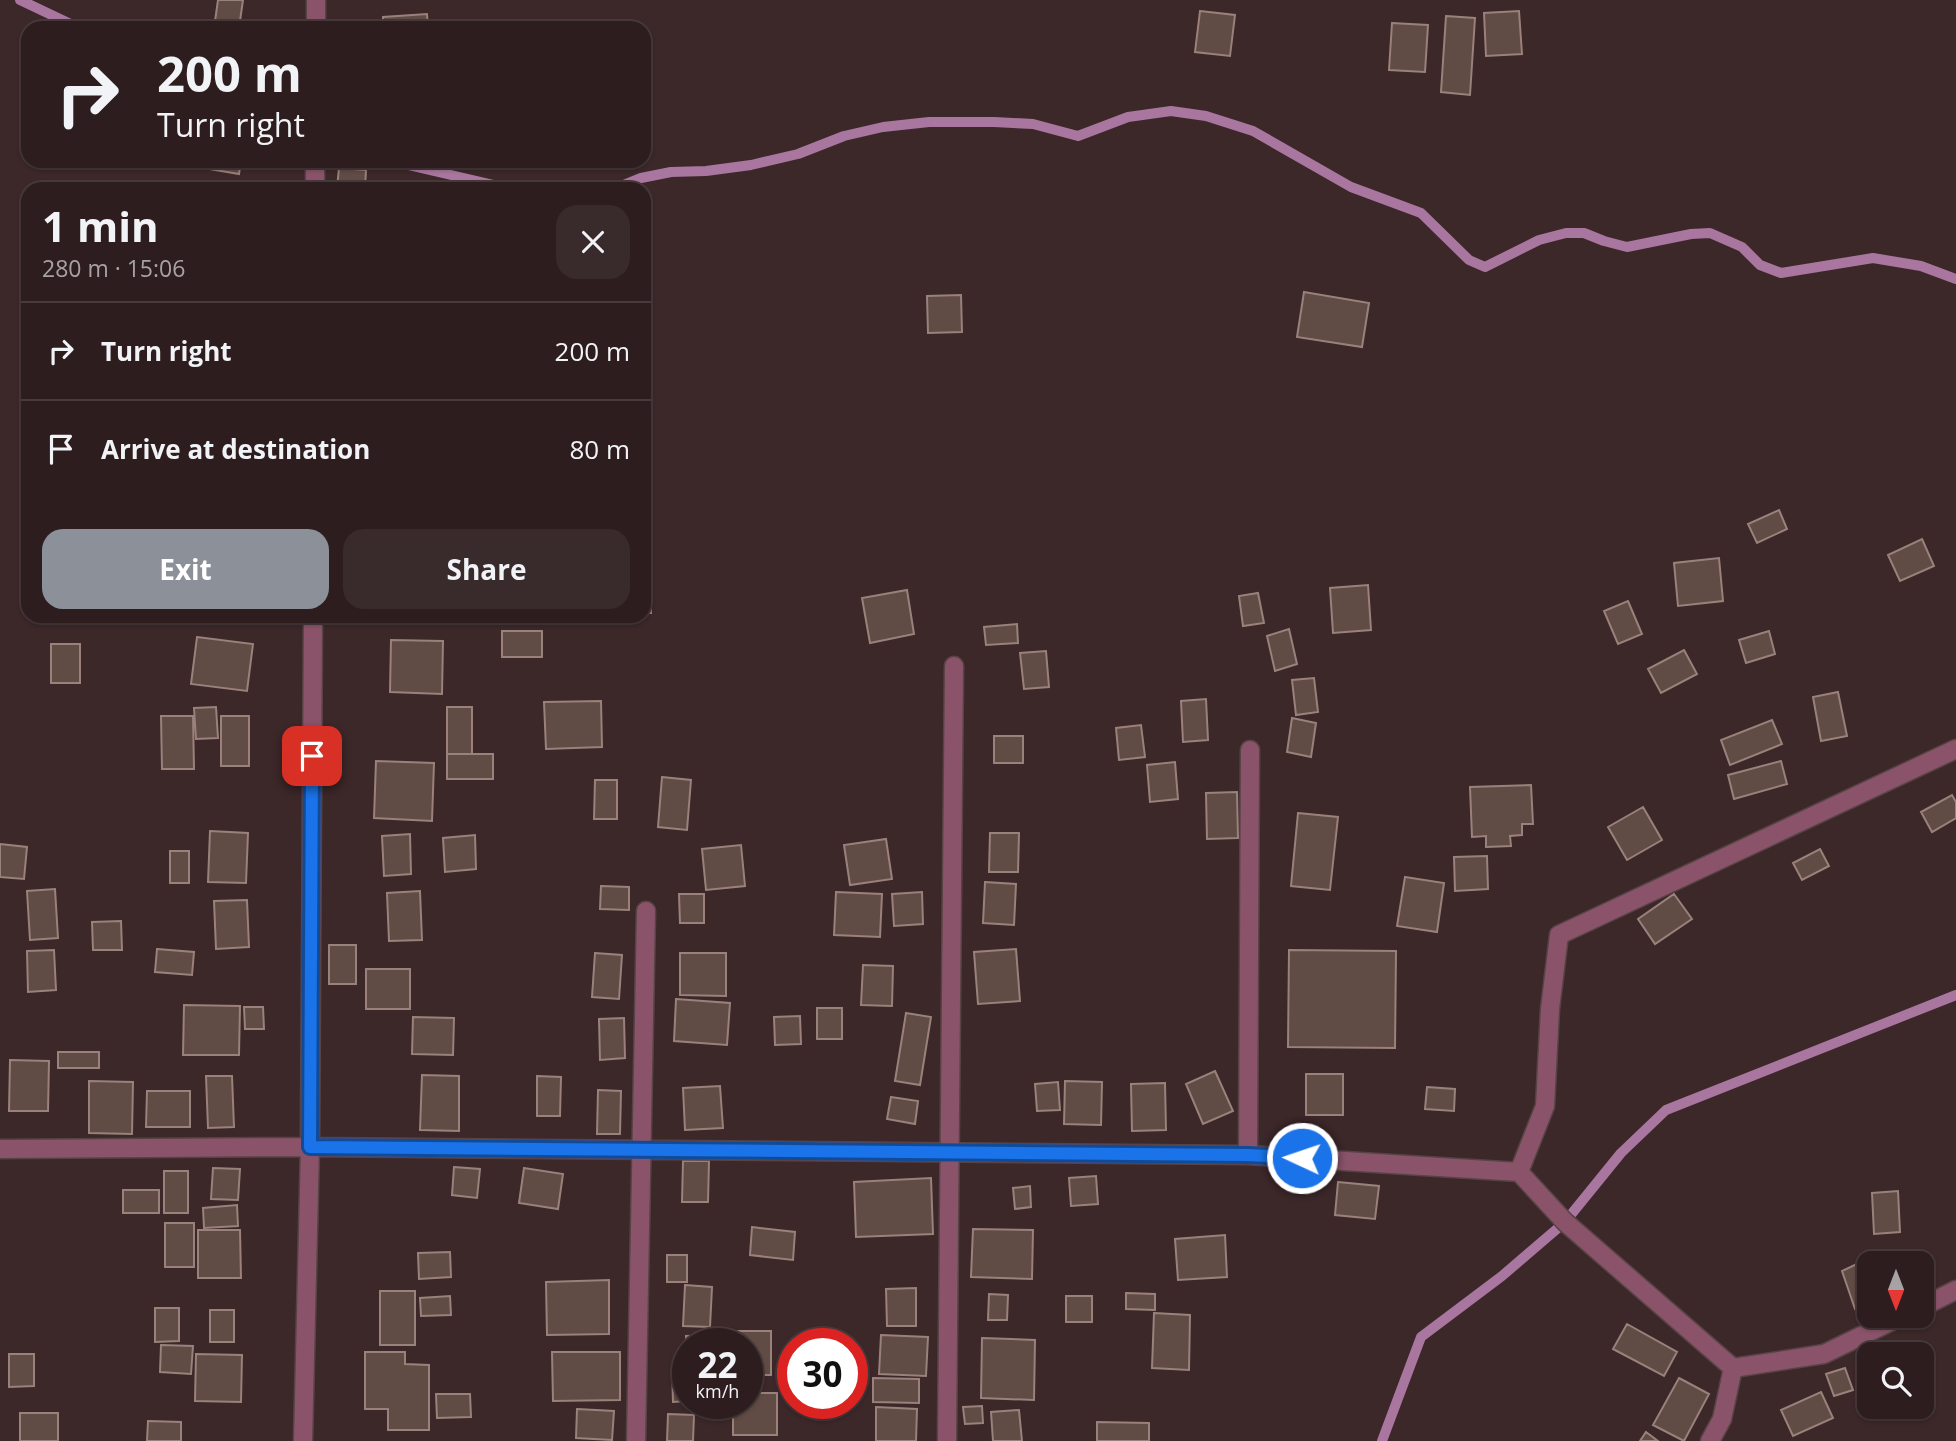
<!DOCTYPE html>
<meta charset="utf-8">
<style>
body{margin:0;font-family:"Open Sans",sans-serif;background:#392a2c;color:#f1f3f6;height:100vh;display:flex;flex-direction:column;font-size:26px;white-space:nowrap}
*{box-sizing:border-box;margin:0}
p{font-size:23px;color:#a7a2a4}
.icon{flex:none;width:38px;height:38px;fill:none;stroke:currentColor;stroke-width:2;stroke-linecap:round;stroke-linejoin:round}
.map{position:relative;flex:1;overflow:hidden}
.details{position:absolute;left:21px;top:182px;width:630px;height:441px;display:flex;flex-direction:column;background:#2d1d1f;border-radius:21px;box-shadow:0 2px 5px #0004,0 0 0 2px #483b3d}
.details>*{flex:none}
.top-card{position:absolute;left:21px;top:21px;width:630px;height:147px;border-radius:21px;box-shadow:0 2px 5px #0004,0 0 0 2px #483b3d;background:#2d1d1f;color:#f1f3f6;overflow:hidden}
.needle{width:46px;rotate:180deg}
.fabs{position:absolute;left:1857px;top:1251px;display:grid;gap:14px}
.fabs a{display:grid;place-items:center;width:77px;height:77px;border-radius:14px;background:#2d1d1f;box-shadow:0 2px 5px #0004,0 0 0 2px #483b3d;font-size:35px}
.speed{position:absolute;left:672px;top:1328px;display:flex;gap:14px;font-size:35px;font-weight:700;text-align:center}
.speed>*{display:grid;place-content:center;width:91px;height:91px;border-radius:50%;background:#2d1d1f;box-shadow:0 2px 5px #0004,0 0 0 2px #483b3d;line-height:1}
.speed small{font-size:18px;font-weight:400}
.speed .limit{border:10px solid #d22;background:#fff;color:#111}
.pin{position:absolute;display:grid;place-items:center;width:60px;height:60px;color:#fff;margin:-30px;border-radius:14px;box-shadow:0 4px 10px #0006}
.me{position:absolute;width:77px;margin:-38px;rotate:273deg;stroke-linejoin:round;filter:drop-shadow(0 0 5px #0008)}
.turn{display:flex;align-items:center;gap:24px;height:147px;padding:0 21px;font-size:32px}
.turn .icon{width:91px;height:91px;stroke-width:2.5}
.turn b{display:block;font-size:49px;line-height:60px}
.round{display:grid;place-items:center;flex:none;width:74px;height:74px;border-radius:21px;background:#392a2c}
.headline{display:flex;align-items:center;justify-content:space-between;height:119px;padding:0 21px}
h1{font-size:42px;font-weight:700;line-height:52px}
.button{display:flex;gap:14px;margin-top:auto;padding:14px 21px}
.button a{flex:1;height:80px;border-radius:21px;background:#8c9099;color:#fff;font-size:28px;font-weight:700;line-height:80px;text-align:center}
.button a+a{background:#392a2c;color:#f1f3f6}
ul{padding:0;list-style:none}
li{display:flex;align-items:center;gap:21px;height:98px;padding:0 21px;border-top:2px solid #483b3d}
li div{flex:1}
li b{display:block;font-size:26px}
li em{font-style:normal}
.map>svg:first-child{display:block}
.water{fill:#8e4c85;stroke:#a8769e;stroke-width:2}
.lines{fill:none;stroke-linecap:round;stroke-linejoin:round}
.stream{stroke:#a8769e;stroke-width:10}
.building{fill:#614b45;stroke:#9a817b;stroke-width:2}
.street-casing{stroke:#574345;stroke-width:21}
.street{stroke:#8a536a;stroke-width:18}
.route-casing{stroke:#114b97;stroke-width:18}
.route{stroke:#1a73e8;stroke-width:12}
</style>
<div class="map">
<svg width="1956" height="1441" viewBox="0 0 1956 1441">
<rect width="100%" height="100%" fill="#3c2729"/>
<path class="water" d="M 644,497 L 651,613 L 644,613 Z"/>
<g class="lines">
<path class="stream" d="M 20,0 L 79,28
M 391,161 L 511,189
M 603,189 L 619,187 L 641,178 L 671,172 L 706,171 L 751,165 L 798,154 L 844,136 L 883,127 L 929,122 L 994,122 L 1033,124 L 1078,136 L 1128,117 L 1171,111 L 1206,116 L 1253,131 L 1351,187 L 1421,213 L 1469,260 L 1485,267 L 1539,240 L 1566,233 L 1584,233 L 1604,241 L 1627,247 L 1691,234 L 1710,233 L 1742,247 L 1760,265 L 1781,273 L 1873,258 L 1921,266 L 1956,279
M 1382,1441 L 1421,1337 L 1502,1276 L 1565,1222 L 1621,1153 L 1666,1110 L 1956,995"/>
</g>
<path class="building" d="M 218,0 L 243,0 L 239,28 L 214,28 Z
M 1200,11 L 1235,15 L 1230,56 L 1195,52 Z
M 1519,11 L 1522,54 L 1486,56 L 1484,13 Z
M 427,14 L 428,28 L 383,28 L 383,17 Z
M 1446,16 L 1475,18 L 1470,95 L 1441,92 Z
M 1392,23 L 1428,25 L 1425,72 L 1389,70 Z
M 210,161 L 241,161 L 239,174 L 209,169 Z
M 339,168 L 366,170 L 365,189 L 337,188 Z
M 194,188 L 259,189 L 194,189 Z
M 1304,292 L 1369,303 L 1362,347 L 1297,337 Z
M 961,295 L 962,332 L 928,333 L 927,296 Z
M 644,367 L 650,367 L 649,409 L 644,409 Z
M 644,423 L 652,423 L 652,443 L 644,443 Z
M 1779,510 L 1787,529 L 1757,543 L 1748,524 Z
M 1922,539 L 1934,566 L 1900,581 L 1888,555 Z
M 1719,558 L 1723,601 L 1678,606 L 1674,563 Z
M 1368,585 L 1371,630 L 1333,633 L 1330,588 Z
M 907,590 L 914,634 L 870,643 L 862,598 Z
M 1258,593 L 1264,623 L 1243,626 L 1239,596 Z
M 1628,601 L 1642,634 L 1618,644 L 1604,611 Z
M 1017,624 L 1018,643 L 986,645 L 984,627 Z
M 1289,629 L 1297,664 L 1275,671 L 1267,636 Z
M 502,631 L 542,631 L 542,657 L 502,657 Z
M 1769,631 L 1775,654 L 1746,663 L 1739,640 Z
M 197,637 L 253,644 L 247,691 L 191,684 Z
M 391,640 L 443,641 L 442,694 L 390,692 Z
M 51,644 L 80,644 L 80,683 L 51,683 Z
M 1684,650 L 1697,674 L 1661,693 L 1648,669 Z
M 1046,651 L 1049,687 L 1024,689 L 1020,653 Z
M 1314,678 L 1318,712 L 1296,715 L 1292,680 Z
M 1838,692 L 1847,736 L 1821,741 L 1813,697 Z
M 1206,699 L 1208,740 L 1183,742 L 1181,701 Z
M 601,701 L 602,747 L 546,749 L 544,702 Z
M 216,707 L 218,738 L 196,739 L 194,708 Z
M 447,707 L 472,707 L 472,754 L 447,754 Z
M 161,716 L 193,716 L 194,769 L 162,769 Z
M 221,716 L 249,716 L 249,766 L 221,766 Z
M 1292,718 L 1316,723 L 1311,757 L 1287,752 Z
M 1772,720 L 1782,744 L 1730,765 L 1721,740 Z
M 1141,725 L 1145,757 L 1119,760 L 1116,728 Z
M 994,736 L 1023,736 L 1023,763 L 994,763 Z
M 447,754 L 493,754 L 493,779 L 447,779 Z
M 376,761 L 434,763 L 432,821 L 374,818 Z
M 1781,761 L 1787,784 L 1734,799 L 1728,775 Z
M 1175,762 L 1178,799 L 1150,802 L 1147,765 Z
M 662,777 L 691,780 L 687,830 L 658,827 Z
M 595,780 L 617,780 L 617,819 L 594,819 Z
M 1531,785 L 1533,824 L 1522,824 L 1522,835 L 1510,836 L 1511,846 L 1486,847 L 1486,836 L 1472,837 L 1470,787 Z
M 1237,792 L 1238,838 L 1207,839 L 1206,793 Z
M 1952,795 L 1956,802 L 1956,818 L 1932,832 L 1921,812 Z
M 1643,807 L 1662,840 L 1627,860 L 1608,827 Z
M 1298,813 L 1338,817 L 1330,890 L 1291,886 Z
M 210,831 L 248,833 L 246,883 L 208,882 Z
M 990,833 L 1019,833 L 1018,872 L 989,872 Z
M 410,834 L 411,874 L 384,876 L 382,836 Z
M 475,835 L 476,869 L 445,872 L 443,838 Z
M 886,839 L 892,879 L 850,885 L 844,845 Z
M 0,844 L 27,847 L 24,879 L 0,877 Z
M 741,845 L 745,886 L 706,890 L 702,849 Z
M 1820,849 L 1829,866 L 1802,880 L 1793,863 Z
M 170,851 L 189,851 L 189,883 L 170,883 Z
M 1487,856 L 1488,889 L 1455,891 L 1454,857 Z
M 1405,877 L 1444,883 L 1437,932 L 1397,926 Z
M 985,882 L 1016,884 L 1014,925 L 983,923 Z
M 601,886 L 629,887 L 629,910 L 600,909 Z
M 55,889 L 58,938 L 30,940 L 27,891 Z
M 420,891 L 422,940 L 389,941 L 387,893 Z
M 836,892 L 882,894 L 880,937 L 834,935 Z
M 922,892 L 923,924 L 894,926 L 892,894 Z
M 679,894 L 704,894 L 704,923 L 680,923 Z
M 1674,894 L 1692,919 L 1655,944 L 1638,919 Z
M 247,900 L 249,947 L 216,949 L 214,901 Z
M 121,921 L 122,950 L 93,950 L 92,922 Z
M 329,945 L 356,945 L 356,984 L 329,984 Z
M 157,949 L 194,952 L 192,975 L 155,972 Z
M 1016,949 L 1020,1001 L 978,1004 L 974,952 Z
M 54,950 L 56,990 L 28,992 L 27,951 Z
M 1289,950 L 1396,951 L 1395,1048 L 1288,1047 Z
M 595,953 L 622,955 L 619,999 L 592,997 Z
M 680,953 L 726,953 L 726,996 L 680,995 Z
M 863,965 L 893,966 L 892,1006 L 861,1005 Z
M 366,969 L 410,969 L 410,1009 L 366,1009 Z
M 676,999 L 730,1003 L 727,1045 L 674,1041 Z
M 184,1005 L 240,1006 L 239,1055 L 183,1055 Z
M 244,1007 L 263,1007 L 264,1029 L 245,1029 Z
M 817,1008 L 842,1008 L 842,1039 L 817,1039 Z
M 906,1013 L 931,1017 L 920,1085 L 895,1081 Z
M 800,1016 L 801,1044 L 775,1045 L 774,1017 Z
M 413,1017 L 454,1018 L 453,1055 L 412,1054 Z
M 624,1018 L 625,1058 L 600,1060 L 599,1019 Z
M 58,1052 L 99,1052 L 99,1068 L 58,1068 Z
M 10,1060 L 49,1061 L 48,1111 L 9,1111 Z
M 1215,1071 L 1233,1111 L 1203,1124 L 1186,1084 Z
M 1306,1074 L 1343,1074 L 1343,1115 L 1306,1115 Z
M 422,1075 L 459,1076 L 459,1131 L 420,1130 Z
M 206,1076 L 232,1076 L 234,1127 L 208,1128 Z
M 537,1076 L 561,1077 L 560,1116 L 537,1116 Z
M 89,1081 L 133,1082 L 132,1134 L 89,1133 Z
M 1065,1081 L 1102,1082 L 1101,1125 L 1064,1124 Z
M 1058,1082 L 1060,1110 L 1037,1111 L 1035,1084 Z
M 1165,1083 L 1166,1130 L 1132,1131 L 1131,1084 Z
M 720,1086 L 723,1128 L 685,1130 L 683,1088 Z
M 1427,1087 L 1455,1089 L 1454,1111 L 1425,1109 Z
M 598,1090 L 621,1091 L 620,1134 L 597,1134 Z
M 147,1091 L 190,1091 L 190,1127 L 146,1127 Z
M 891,1097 L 918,1101 L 915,1124 L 887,1119 Z
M 683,1161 L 709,1161 L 708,1202 L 682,1202 Z
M 454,1167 L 480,1169 L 477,1198 L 452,1195 Z
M 213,1168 L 240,1169 L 238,1200 L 211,1199 Z
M 524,1168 L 563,1174 L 558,1209 L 519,1203 Z
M 164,1171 L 188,1171 L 188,1213 L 164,1213 Z
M 1096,1176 L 1098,1204 L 1071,1206 L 1069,1178 Z
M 931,1178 L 933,1234 L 856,1237 L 854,1182 Z
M 1338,1182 L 1379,1186 L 1375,1219 L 1335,1215 Z
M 1030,1186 L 1031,1207 L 1015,1209 L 1013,1188 Z
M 123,1190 L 159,1190 L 159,1213 L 123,1213 Z
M 1898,1191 L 1900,1232 L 1874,1234 L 1872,1193 Z
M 237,1205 L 238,1226 L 204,1228 L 203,1208 Z
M 165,1223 L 194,1223 L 194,1267 L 165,1267 Z
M 752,1227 L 795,1232 L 793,1260 L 750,1255 Z
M 973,1229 L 1033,1230 L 1032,1279 L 971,1277 Z
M 198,1230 L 240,1230 L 241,1278 L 198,1278 Z
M 1225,1235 L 1227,1277 L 1178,1280 L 1175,1239 Z
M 450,1252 L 451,1277 L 419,1279 L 418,1253 Z
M 667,1255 L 687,1255 L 687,1282 L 667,1282 Z
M 1886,1256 L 1888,1264 L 1870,1264 Z
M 1865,1260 L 1867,1265 L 1869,1264 L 1869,1303 L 1855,1309 L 1842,1271 Z
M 609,1280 L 609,1334 L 547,1335 L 546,1282 Z
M 685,1285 L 712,1287 L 710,1327 L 683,1326 Z
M 916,1288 L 916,1326 L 887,1326 L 886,1289 Z
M 380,1291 L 415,1291 L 415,1345 L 380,1345 Z
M 1126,1293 L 1155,1294 L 1155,1310 L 1126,1309 Z
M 989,1294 L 1008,1295 L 1007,1320 L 988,1320 Z
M 450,1296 L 451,1315 L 421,1316 L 420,1298 Z
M 1066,1296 L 1092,1296 L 1092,1322 L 1066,1322 Z
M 155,1308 L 179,1308 L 179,1341 L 155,1342 Z
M 210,1310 L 234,1310 L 234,1342 L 210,1342 Z
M 1154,1313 L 1190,1315 L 1189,1370 L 1152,1368 Z
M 1627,1324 L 1677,1352 L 1664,1376 L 1613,1349 Z
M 737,1331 L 771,1331 L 771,1375 L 747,1375 L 747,1344 L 737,1344 Z
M 712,1335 L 712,1344 L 688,1344 L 686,1365 L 686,1336 Z
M 881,1335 L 928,1337 L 926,1376 L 879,1374 Z
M 982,1338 L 1035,1340 L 1034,1400 L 981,1398 Z
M 161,1345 L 193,1346 L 191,1374 L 160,1372 Z
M 365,1352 L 405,1352 L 405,1364 L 429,1365 L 429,1430 L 388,1430 L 388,1409 L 365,1409 Z
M 552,1352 L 620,1352 L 620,1400 L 553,1401 Z
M 9,1354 L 34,1354 L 34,1386 L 9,1387 Z
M 196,1354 L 242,1355 L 241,1402 L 195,1401 Z
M 672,1368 L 688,1368 L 688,1401 L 673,1402 Z
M 1845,1368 L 1853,1390 L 1834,1396 L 1826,1374 Z
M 873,1378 L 919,1379 L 919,1403 L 873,1402 Z
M 1679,1378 L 1709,1394 L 1684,1441 L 1653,1425 Z
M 1821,1392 L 1833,1418 L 1793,1436 L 1781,1410 Z
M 747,1393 L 777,1393 L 777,1435 L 733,1435 L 733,1404 L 747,1404 Z
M 436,1394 L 470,1394 L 471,1417 L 437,1418 Z
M 982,1406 L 983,1423 L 965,1424 L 963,1407 Z
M 876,1407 L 917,1409 L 916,1441 L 876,1441 Z
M 577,1409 L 614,1411 L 612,1440 L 576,1438 Z
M 1019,1410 L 1022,1441 L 993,1441 L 991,1412 Z
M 20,1413 L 58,1413 L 58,1441 L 20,1441 Z
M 668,1414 L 694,1415 L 693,1441 L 667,1441 Z
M 148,1421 L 181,1422 L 181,1441 L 147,1441 Z
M 1097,1422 L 1149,1423 L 1149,1441 L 1097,1441 Z
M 1646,1432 L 1658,1441 L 1640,1441 Z"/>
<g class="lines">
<defs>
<path id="street" d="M 316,28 L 316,0
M 315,189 L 315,161
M 0,1149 L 310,1147 L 1248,1155 L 1519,1172 L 1565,1222 L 1733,1368 L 1722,1419 L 1710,1441
M 1248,1155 L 1250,750
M 1519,1172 L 1545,1106 L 1550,1009 L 1559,935 L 1956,749
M 1922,1307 L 1956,1290
M 1733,1368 L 1824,1354 L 1902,1316
M 303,1441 L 310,1147 L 313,616
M 636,1441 L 646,911
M 947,1441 L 954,666"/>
</defs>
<use href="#street" class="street-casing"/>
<use href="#street" class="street"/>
</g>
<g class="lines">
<defs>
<path id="route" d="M 312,756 L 310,1147 L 1248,1155 L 1302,1158"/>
</defs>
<use href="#route" class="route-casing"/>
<use href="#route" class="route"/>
</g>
</svg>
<div class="fabs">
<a><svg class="needle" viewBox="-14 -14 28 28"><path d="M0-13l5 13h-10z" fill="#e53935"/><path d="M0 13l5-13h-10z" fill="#a7a2a4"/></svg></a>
<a><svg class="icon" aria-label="search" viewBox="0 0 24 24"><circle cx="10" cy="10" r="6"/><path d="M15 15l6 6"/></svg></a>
</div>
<div class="speed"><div>22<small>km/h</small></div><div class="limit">30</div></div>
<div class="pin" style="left:312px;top:756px;background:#d93025"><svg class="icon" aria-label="arrive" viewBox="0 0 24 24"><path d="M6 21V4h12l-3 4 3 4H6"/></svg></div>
<svg class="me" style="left:1302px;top:1158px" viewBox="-20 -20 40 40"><circle r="17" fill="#1a73e8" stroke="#fff" stroke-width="3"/><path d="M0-11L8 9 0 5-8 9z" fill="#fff"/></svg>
<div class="top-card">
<div class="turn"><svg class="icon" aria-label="right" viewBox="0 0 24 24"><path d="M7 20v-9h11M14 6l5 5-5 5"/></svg><div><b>200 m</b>Turn right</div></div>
</div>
<section class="details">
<div class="headline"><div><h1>1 min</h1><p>280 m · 15:06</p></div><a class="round"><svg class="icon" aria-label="close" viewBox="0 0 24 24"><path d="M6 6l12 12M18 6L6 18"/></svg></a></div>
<ul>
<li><svg class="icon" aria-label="right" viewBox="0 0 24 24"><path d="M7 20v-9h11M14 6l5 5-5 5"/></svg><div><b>Turn right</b></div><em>200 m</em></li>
<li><svg class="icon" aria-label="arrive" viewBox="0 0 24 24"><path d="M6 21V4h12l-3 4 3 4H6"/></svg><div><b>Arrive at destination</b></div><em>80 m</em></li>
</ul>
<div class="button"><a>Exit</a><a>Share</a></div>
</section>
</div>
